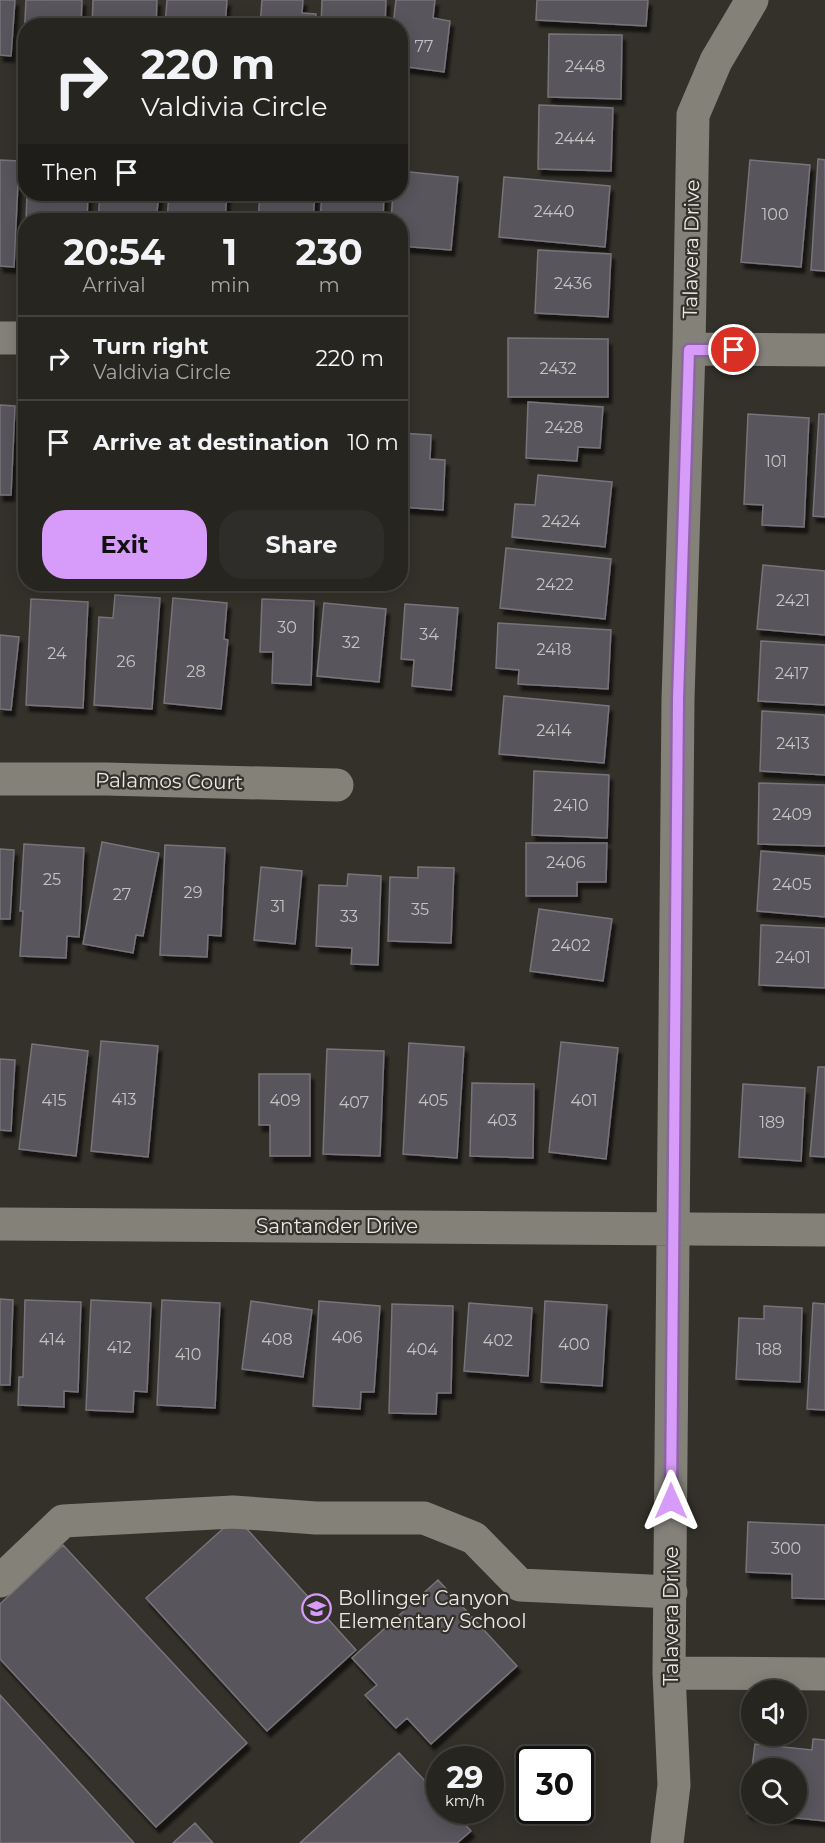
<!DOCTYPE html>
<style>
body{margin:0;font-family:Montserrat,sans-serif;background:#2f2d29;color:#f1f3f6;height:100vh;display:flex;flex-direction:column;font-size:22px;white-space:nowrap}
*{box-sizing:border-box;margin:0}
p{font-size:20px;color:#a4a5a5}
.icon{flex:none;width:33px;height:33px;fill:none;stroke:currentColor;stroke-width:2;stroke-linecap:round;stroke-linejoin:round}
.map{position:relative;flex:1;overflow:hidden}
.sheet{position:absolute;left:18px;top:213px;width:390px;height:378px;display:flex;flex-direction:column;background:#272520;border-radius:24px;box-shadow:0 3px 15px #0003,0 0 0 2px #43423e}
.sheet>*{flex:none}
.banner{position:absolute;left:18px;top:18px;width:390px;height:183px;border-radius:24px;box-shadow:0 3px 15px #0003,0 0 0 2px #43423e;background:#272520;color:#f1f3f6;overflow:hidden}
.tools{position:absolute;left:741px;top:1680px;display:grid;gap:12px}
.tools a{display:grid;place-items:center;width:66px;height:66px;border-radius:50%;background:#272520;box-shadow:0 3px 15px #0003,0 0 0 2px #43423e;font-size:30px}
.speed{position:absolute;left:426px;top:1746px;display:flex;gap:12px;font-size:30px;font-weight:700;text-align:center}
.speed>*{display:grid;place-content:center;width:78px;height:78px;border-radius:50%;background:#272520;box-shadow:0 3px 15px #0003,0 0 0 2px #43423e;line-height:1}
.speed small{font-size:15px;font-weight:400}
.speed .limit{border:3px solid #111;border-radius:9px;background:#fff;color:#111}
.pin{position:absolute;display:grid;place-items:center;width:51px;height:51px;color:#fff;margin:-26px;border:3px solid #fff;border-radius:50%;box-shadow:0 2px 6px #0007}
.me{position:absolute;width:66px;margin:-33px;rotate:0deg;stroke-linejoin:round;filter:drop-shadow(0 0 4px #0008)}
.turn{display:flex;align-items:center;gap:21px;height:126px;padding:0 24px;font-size:27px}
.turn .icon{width:78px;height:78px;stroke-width:2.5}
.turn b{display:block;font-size:42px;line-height:51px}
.then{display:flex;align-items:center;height:57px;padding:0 24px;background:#0003;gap:12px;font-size:22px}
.eta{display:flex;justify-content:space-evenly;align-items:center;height:102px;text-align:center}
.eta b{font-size:36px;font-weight:700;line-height:42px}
.button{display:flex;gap:12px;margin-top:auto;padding:12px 24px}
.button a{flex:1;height:69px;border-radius:24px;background:#d79bf9;color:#111;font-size:24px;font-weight:700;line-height:69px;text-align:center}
.button a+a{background:#2f2d29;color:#f1f3f6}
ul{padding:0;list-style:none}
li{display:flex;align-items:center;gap:18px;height:84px;padding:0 24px;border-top:2px solid #43423e}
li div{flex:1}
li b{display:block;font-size:22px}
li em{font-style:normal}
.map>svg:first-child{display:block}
.building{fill:#59555c;stroke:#77737a;stroke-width:1.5;filter:url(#shadow)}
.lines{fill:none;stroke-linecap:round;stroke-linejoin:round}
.minor{stroke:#848179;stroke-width:33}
.route-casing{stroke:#8c65a2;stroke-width:15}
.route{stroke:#d79bf9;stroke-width:10}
.labels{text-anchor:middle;stroke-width:4.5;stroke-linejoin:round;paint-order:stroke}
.number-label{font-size:16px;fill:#c5c3c2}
.street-label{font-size:20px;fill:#e9e8e4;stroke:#34312b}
.poi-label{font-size:20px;fill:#e9e8e4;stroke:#34312b;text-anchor:start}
</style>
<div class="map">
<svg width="825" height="1843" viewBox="0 0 825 1843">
<defs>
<filter id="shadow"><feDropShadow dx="3.5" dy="6" stdDeviation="1.5" flood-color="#0009"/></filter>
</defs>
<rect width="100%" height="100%" fill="#34312b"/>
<path class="building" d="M 0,0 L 15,0 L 11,56 L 0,55 Z
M 26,0 L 82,0 L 81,26 L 26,26 L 26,75 L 22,75 Z
M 93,0 L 157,0 L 156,26 L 92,26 Z
M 167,0 L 227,0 L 225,26 L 165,26 Z
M 262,0 L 303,0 L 302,13 L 316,14 L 316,26 L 260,26 Z
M 322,0 L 386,0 L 385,26 L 321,26 Z
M 396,0 L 435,0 L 433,18 L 450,21 L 444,72 L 400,66 L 400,26 L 393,26 Z
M 537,0 L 648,0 L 646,26 L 536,20 Z
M 549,34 L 622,35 L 621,99 L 548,97 Z
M 539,105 L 613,108 L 611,171 L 538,169 Z
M 818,159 L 825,160 L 825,271 L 811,270 Z
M 0,160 L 19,161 L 14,267 L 0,266 Z
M 750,160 L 810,165 L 801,267 L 741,262 Z
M 400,171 L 458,177 L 451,250 L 400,246 L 400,220 L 391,220 L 393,194 L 400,194 Z
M 504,177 L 610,186 L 605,247 L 499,237 Z
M 27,194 L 88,194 L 87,220 L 26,220 Z
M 100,194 L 159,194 L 156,220 L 98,220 Z
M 169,194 L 227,194 L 225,220 L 167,220 Z
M 260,194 L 315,194 L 313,220 L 258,220 Z
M 322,194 L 384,194 L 383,220 L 320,220 Z
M 538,250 L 611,254 L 608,317 L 535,313 Z
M 508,338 L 608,339 L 608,397 L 508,397 Z
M 528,402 L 603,407 L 600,448 L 578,447 L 577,461 L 526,458 Z
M 0,405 L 15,406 L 11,495 L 0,495 Z
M 22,406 L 26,406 L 26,476 L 21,476 Z
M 748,414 L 809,418 L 804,527 L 762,525 L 763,505 L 744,504 Z
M 819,414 L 825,414 L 825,517 L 813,516 Z
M 400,433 L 431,435 L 430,459 L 445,460 L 443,510 L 400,507 Z
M 538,475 L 612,482 L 605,547 L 512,537 L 515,504 L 535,505 Z
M 506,548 L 611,559 L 605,619 L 500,608 Z
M 763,565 L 825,571 L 825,635 L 757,629 Z
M 115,595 L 160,598 L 152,709 L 94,705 L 99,617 L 113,618 Z
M 173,598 L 227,603 L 224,639 L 228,640 L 221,709 L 164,703 Z
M 31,599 L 88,602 L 83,708 L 26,705 Z
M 262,599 L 314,601 L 311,685 L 272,683 L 273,652 L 260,652 Z
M 324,603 L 386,609 L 379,682 L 317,676 Z
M 405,604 L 458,608 L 451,690 L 412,686 L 414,660 L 401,659 Z
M 498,623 L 611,630 L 608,689 L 518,684 L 519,670 L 496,668 Z
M 0,635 L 19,637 L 11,710 L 0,709 Z
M 761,641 L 825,645 L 825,705 L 758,701 Z
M 504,696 L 609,706 L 604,763 L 499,754 Z
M 762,711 L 825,715 L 825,775 L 760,771 Z
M 534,771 L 609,775 L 607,838 L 532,835 Z
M 759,783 L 825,785 L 825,846 L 758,844 Z
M 102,842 L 159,853 L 143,936 L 136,935 L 133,953 L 83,944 Z
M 526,843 L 607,843 L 606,882 L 577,882 L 577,896 L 526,896 Z
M 24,844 L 84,848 L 79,937 L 67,936 L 66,958 L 20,956 L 23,911 L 20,911 Z
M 165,845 L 225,848 L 221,936 L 208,935 L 207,957 L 160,955 Z
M 0,849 L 14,850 L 10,919 L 0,919 Z
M 761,851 L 825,856 L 825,917 L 757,911 Z
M 261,867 L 302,871 L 295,944 L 254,940 Z
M 418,867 L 454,868 L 451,943 L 388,941 L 390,877 L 418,878 Z
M 348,874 L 381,876 L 378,965 L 351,964 L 352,948 L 316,946 L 319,885 L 347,886 Z
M 539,909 L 612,919 L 603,981 L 530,971 Z
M 761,925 L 825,928 L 825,988 L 759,985 Z
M 101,1041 L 158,1046 L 148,1157 L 91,1151 Z
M 561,1042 L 618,1048 L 606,1159 L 549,1152 Z
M 409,1043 L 464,1047 L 457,1158 L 403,1154 Z
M 32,1044 L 88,1051 L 76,1156 L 19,1149 Z
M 327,1049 L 384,1051 L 380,1156 L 323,1154 Z
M 0,1059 L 15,1060 L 11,1131 L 0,1130 Z
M 818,1067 L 825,1067 L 825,1157 L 810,1156 Z
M 259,1074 L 310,1074 L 310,1156 L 270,1156 L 270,1125 L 259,1125 Z
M 472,1083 L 534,1084 L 533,1158 L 470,1156 Z
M 743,1084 L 805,1088 L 801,1161 L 739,1157 Z
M 0,1299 L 13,1300 L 10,1385 L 0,1385 Z
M 25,1300 L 81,1302 L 78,1392 L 64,1391 L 64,1407 L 18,1405 L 19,1377 L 23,1377 Z
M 91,1300 L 151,1303 L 147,1392 L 134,1391 L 133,1412 L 86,1410 Z
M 162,1300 L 220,1303 L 215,1408 L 157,1405 Z
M 251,1301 L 312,1310 L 303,1377 L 242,1369 Z
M 319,1301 L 380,1306 L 374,1392 L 361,1392 L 360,1409 L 313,1406 Z
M 545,1301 L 607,1305 L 602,1386 L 541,1382 Z
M 469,1303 L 532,1308 L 528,1376 L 464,1371 Z
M 813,1303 L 825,1304 L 825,1410 L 807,1409 Z
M 392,1304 L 453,1306 L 451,1393 L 437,1393 L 436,1414 L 389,1413 Z
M 764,1306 L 802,1308 L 800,1382 L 736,1379 L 739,1318 L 764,1319 Z
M 236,1517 L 356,1650 L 267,1731 L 146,1598 Z
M 748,1522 L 825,1525 L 825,1599 L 792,1598 L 792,1574 L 746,1572 Z
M 63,1545 L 247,1743 L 156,1827 L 0,1659 L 0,1604 Z
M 438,1580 L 517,1666 L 431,1744 L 407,1718 L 396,1728 L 365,1695 L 377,1685 L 352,1658 Z
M 0,1695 L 134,1843 L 0,1843 Z
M 813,1739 L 825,1740 L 825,1821 L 747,1813 L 752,1774 L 752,1814 L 796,1814 L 796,1768 L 752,1768 L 755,1744 L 812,1750 Z
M 399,1753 L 440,1797 L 440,1810 L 452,1810 L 471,1831 L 457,1843 L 300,1843 Z
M 195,1823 L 213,1843 L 173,1843 Z"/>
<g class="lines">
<path class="minor" d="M 0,338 L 26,338
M 689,349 L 825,350
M 0,779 L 106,779 L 337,785
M 0,1224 L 825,1230
M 0,1581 L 63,1521 L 233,1512 L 316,1518 L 424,1518 L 474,1538 L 520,1585 L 671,1592
M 669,1673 L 825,1674
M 667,1843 L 674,1785 L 669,1673 L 678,699 L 689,349 L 693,115 L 716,61 L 752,0"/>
</g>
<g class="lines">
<defs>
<path id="route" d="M 671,1501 L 678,699 L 689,350 L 734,350"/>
</defs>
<use href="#route" class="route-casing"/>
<use href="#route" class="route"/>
</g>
<defs>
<symbol id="school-ring" viewBox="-11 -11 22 22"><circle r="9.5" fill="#34312b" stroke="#d79bf9" stroke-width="1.5"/><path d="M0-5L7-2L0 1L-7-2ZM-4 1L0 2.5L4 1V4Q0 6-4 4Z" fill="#d79bf9"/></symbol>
</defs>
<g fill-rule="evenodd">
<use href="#school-ring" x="300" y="1592" width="33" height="33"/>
</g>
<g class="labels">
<g class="number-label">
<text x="424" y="52">77</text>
<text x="585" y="72">2448</text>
<text x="575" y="144">2444</text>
<text x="554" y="217">2440</text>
<text x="775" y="220">100</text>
<text x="573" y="289">2436</text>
<text x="558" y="374">2432</text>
<text x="564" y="433">2428</text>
<text x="776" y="467">101</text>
<text x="561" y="527">2424</text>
<text x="555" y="590">2422</text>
<text x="793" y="606">2421</text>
<text x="287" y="633">30</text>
<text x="429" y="640">34</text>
<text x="351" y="648">32</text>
<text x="554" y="655">2418</text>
<text x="57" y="659">24</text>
<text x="126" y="667">26</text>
<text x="196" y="677">28</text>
<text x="792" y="679">2417</text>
<text x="554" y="736">2414</text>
<text x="793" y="749">2413</text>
<text x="571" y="811">2410</text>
<text x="792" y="820">2409</text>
<text x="566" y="868">2406</text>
<text x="52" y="885">25</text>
<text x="792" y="890">2405</text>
<text x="193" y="898">29</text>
<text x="122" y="900">27</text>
<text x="278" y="912">31</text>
<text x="420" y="915">35</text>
<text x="349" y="922">33</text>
<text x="571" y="951">2402</text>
<text x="793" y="963">2401</text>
<text x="124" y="1105">413</text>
<text x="54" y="1106">415</text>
<text x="285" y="1106">409</text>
<text x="433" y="1106">405</text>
<text x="584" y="1106">401</text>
<text x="354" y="1108">407</text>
<text x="502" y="1126">403</text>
<text x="772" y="1128">189</text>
<text x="347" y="1343">406</text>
<text x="52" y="1345">414</text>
<text x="277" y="1345">408</text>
<text x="498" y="1346">402</text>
<text x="574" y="1350">400</text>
<text x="119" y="1353">412</text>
<text x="422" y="1355">404</text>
<text x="769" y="1355">188</text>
<text x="188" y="1360">410</text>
<text x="786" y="1554">300</text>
</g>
<g class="street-label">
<text transform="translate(691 249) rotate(-89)" y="7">Talavera Drive</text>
<text transform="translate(169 781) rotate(1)" y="7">Palamos Court</text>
<text x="337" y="1233">Santander Drive</text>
<text transform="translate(671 1616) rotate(-90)" y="7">Talavera Drive</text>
</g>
<g class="poi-label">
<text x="338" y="1605">Bollinger Canyon<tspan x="338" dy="23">Elementary School</tspan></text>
</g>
</g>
</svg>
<div class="tools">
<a><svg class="icon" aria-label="sound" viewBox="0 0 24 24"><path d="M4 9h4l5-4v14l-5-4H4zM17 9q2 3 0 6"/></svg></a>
<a><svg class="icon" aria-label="search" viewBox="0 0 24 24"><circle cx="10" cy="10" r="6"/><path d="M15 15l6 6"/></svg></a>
</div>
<div class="speed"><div>29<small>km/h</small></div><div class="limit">30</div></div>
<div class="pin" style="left:734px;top:350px;background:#d93025"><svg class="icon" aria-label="arrive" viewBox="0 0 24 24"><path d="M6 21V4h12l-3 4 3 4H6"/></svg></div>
<svg class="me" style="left:671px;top:1501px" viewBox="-20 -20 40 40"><path d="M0-17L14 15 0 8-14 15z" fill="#d79bf9" stroke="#fff" stroke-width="4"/></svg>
<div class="banner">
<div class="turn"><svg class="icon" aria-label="right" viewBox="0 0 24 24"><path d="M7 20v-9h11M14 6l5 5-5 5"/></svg><div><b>220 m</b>Valdivia Circle</div></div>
<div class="then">Then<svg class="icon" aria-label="arrive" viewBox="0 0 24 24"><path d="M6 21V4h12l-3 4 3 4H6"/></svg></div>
</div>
<section class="sheet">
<div class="eta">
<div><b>20:54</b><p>Arrival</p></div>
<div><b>1</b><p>min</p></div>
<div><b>230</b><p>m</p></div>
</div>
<ul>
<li><svg class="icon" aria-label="right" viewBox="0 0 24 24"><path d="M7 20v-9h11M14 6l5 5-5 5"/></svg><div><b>Turn right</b><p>Valdivia Circle</p></div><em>220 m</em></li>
<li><svg class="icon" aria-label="arrive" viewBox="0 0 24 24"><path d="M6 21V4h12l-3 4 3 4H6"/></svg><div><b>Arrive at destination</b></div><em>10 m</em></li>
</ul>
<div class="button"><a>Exit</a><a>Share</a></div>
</section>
</div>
